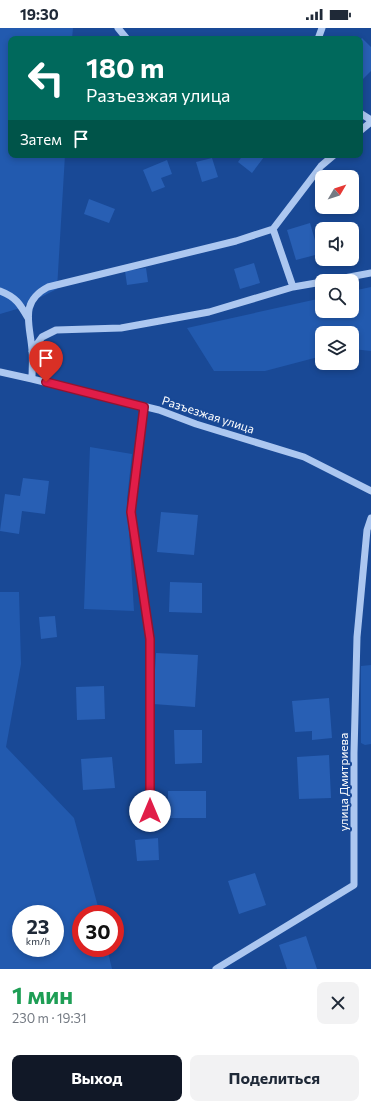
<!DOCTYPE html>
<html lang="ru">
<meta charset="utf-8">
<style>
body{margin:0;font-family:Commissioner,sans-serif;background:#f2f2f3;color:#1f2937;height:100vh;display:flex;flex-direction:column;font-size:15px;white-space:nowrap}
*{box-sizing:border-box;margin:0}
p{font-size:13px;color:#747a83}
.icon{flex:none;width:22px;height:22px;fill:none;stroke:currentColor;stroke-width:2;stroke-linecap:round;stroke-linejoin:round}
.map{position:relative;height:941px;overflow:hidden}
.drawer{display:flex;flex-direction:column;background:#fff;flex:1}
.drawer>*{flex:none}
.banner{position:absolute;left:8px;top:8px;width:355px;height:122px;border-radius:8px;box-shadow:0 2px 6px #0003;background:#00695c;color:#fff;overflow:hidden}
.needle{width:26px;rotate:51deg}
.buttons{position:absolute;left:315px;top:142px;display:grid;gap:8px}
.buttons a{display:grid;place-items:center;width:44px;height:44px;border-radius:8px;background:#fff;box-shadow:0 2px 6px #0003;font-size:20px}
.speed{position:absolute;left:12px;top:877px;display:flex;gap:8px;font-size:20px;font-weight:700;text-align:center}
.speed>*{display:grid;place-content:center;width:52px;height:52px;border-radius:50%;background:#fff;box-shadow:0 2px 6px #0003;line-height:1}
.speed small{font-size:10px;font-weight:400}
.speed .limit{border:6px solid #d22;background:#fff;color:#111}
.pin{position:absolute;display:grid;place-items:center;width:34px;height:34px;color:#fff;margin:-41px -17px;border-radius:50% 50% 50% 0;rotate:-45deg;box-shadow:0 0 4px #0007}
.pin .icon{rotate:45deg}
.me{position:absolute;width:44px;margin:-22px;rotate:0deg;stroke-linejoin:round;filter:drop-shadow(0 0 3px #0008)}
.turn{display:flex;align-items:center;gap:14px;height:84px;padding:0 12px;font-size:18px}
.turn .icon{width:52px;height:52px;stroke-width:2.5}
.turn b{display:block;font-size:28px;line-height:34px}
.then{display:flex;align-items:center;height:38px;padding:0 12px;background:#0003;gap:8px;font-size:15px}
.round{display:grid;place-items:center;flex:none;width:42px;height:42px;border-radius:8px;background:#f2f2f3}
.head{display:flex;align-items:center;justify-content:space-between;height:68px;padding:0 12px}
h1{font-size:24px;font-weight:700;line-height:30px;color:#1e9e55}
.button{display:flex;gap:8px;margin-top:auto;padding:8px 12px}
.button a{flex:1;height:46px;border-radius:8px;background:#111827;color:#fff;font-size:16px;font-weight:700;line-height:46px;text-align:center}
.button a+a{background:#f2f2f3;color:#1f2937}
.status{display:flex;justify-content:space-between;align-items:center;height:28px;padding:0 20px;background:#fff;direction:ltr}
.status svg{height:11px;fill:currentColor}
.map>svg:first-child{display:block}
.green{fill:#225aaf;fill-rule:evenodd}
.building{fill:#285fb4}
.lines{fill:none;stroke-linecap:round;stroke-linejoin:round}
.minor{stroke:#acc7f0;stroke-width:7}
.route-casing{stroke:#92132f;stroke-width:10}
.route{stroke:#e11d48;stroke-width:7}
.labels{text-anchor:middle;stroke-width:4;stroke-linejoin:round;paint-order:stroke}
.street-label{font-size:12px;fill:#fff;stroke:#194996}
</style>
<div class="status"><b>19:30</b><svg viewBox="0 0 49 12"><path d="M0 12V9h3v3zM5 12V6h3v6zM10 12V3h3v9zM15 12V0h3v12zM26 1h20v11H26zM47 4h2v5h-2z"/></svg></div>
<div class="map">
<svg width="371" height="941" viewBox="0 0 371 941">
<rect width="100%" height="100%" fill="#194996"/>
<path class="green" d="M 0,0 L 73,0 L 72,11 L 11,11 L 11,127 L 65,127 L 57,261 L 17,281 L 0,286 Z
M 371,259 L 371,323 L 352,321 L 352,305 L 322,305 L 322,328 L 265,343 L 214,343 L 187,300 L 322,270 L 322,283 L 352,283 L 352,263 Z
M 90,419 L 132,426 L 127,471 L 134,583 L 84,581 Z
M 0,564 L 19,564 L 21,636 L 6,719 L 74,790 L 100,886 L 81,886 L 81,920 L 107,920 L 112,941 L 0,941 ZM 21,886 L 55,886 L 55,920 L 21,920 Z
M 371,637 L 371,716 L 365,717 L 361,715 L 361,638 Z"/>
<path class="building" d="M 362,10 L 371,19 L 371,43 L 363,51 L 360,48 L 360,12 Z
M 243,127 L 261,127 L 264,129 L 252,145 L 238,134 Z
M 212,130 L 218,149 L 202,154 L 196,134 Z
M 167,132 L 172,146 L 161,150 L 165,159 L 152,164 L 143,142 Z
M 89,171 L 115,181 L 109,195 L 84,186 Z
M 310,195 L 319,226 L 296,232 L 287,202 Z
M 254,235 L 260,255 L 240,261 L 234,241 Z
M 146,240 L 148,254 L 127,257 L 125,243 Z
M 23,450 L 49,453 L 45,486 L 22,483 L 19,506 L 0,503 L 5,466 L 20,468 Z
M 161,484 L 198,487 L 194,527 L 157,524 Z
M 170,554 L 202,555 L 202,585 L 169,584 Z
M 55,588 L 57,609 L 41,611 L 39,589 Z
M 156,625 L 198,627 L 195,679 L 153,676 Z
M 104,658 L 105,691 L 77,692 L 76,659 Z
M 329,670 L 332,710 L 312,712 L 312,703 L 295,704 L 292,673 Z
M 174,702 L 202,702 L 202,735 L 175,736 Z
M 329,727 L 331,770 L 299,771 L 297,729 Z
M 112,729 L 115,760 L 83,762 L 81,731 Z
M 168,763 L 206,763 L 206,790 L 168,790 Z
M 158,810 L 159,832 L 137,833 L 135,812 Z
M 255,845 L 266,877 L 239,886 L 228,853 Z
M 306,908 L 317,941 L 287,941 L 279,917 Z"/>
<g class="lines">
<path class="minor" d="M 118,0 L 127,11
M 318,11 L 322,0
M 360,85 L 371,92
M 360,103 L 371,94
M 273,201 L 293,259
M 328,253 L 371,245
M 0,263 C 16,269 20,276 28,290
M 32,323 L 42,309 L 56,302 L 121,300 L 209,284 L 293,259 L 322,254
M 0,344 L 32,351 L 159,382 L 196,396 L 304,429 L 371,463
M 32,351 C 32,341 33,332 32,322 C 30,296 19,274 48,259 L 236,213 L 273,201 L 321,138 L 334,127
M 144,379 L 131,484 L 150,611 L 150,783
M 216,941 L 354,857 L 354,725 L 357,609 L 367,502 L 371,490"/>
</g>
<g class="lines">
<defs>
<path id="route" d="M 46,354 L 144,379 L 131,484 L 150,611 L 150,783"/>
</defs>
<use href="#route" class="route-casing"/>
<use href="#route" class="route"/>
</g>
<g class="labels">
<g class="street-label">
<text transform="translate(208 387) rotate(18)" y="4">Разъезжая улица</text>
<text transform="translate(344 754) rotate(-90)" y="4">улица Дмитриева</text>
</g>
</g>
</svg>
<div class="buttons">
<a><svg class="needle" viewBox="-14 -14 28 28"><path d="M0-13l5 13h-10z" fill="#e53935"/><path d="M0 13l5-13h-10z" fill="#747a83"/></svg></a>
<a><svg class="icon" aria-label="sound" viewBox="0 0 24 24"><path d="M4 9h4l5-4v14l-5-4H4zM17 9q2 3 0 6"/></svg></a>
<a><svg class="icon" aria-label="search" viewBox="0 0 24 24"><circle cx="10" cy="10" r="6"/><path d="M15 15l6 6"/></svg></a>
<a><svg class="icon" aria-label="layers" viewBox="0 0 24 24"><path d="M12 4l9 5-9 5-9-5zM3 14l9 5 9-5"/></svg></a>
</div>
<div class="speed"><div>23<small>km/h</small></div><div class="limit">30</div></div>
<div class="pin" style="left:46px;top:354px;background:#d93025"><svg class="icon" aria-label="arrive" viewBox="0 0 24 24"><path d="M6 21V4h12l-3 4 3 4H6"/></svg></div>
<svg class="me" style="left:150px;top:783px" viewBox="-20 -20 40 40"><circle r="19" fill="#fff"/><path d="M0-13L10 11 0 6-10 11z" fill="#e11d48"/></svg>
<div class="banner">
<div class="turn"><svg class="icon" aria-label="left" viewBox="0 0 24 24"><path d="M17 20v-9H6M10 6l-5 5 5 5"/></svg><div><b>180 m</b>Разъезжая улица</div></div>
<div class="then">Затем<svg class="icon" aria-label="arrive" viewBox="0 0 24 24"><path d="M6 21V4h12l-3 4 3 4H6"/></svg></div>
</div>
</div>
<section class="drawer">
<div class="head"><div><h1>1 мин</h1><p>230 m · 19:31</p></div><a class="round"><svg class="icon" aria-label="close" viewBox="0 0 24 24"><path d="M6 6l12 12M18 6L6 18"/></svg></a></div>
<div class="button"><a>Выход</a><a>Поделиться</a></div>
</section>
